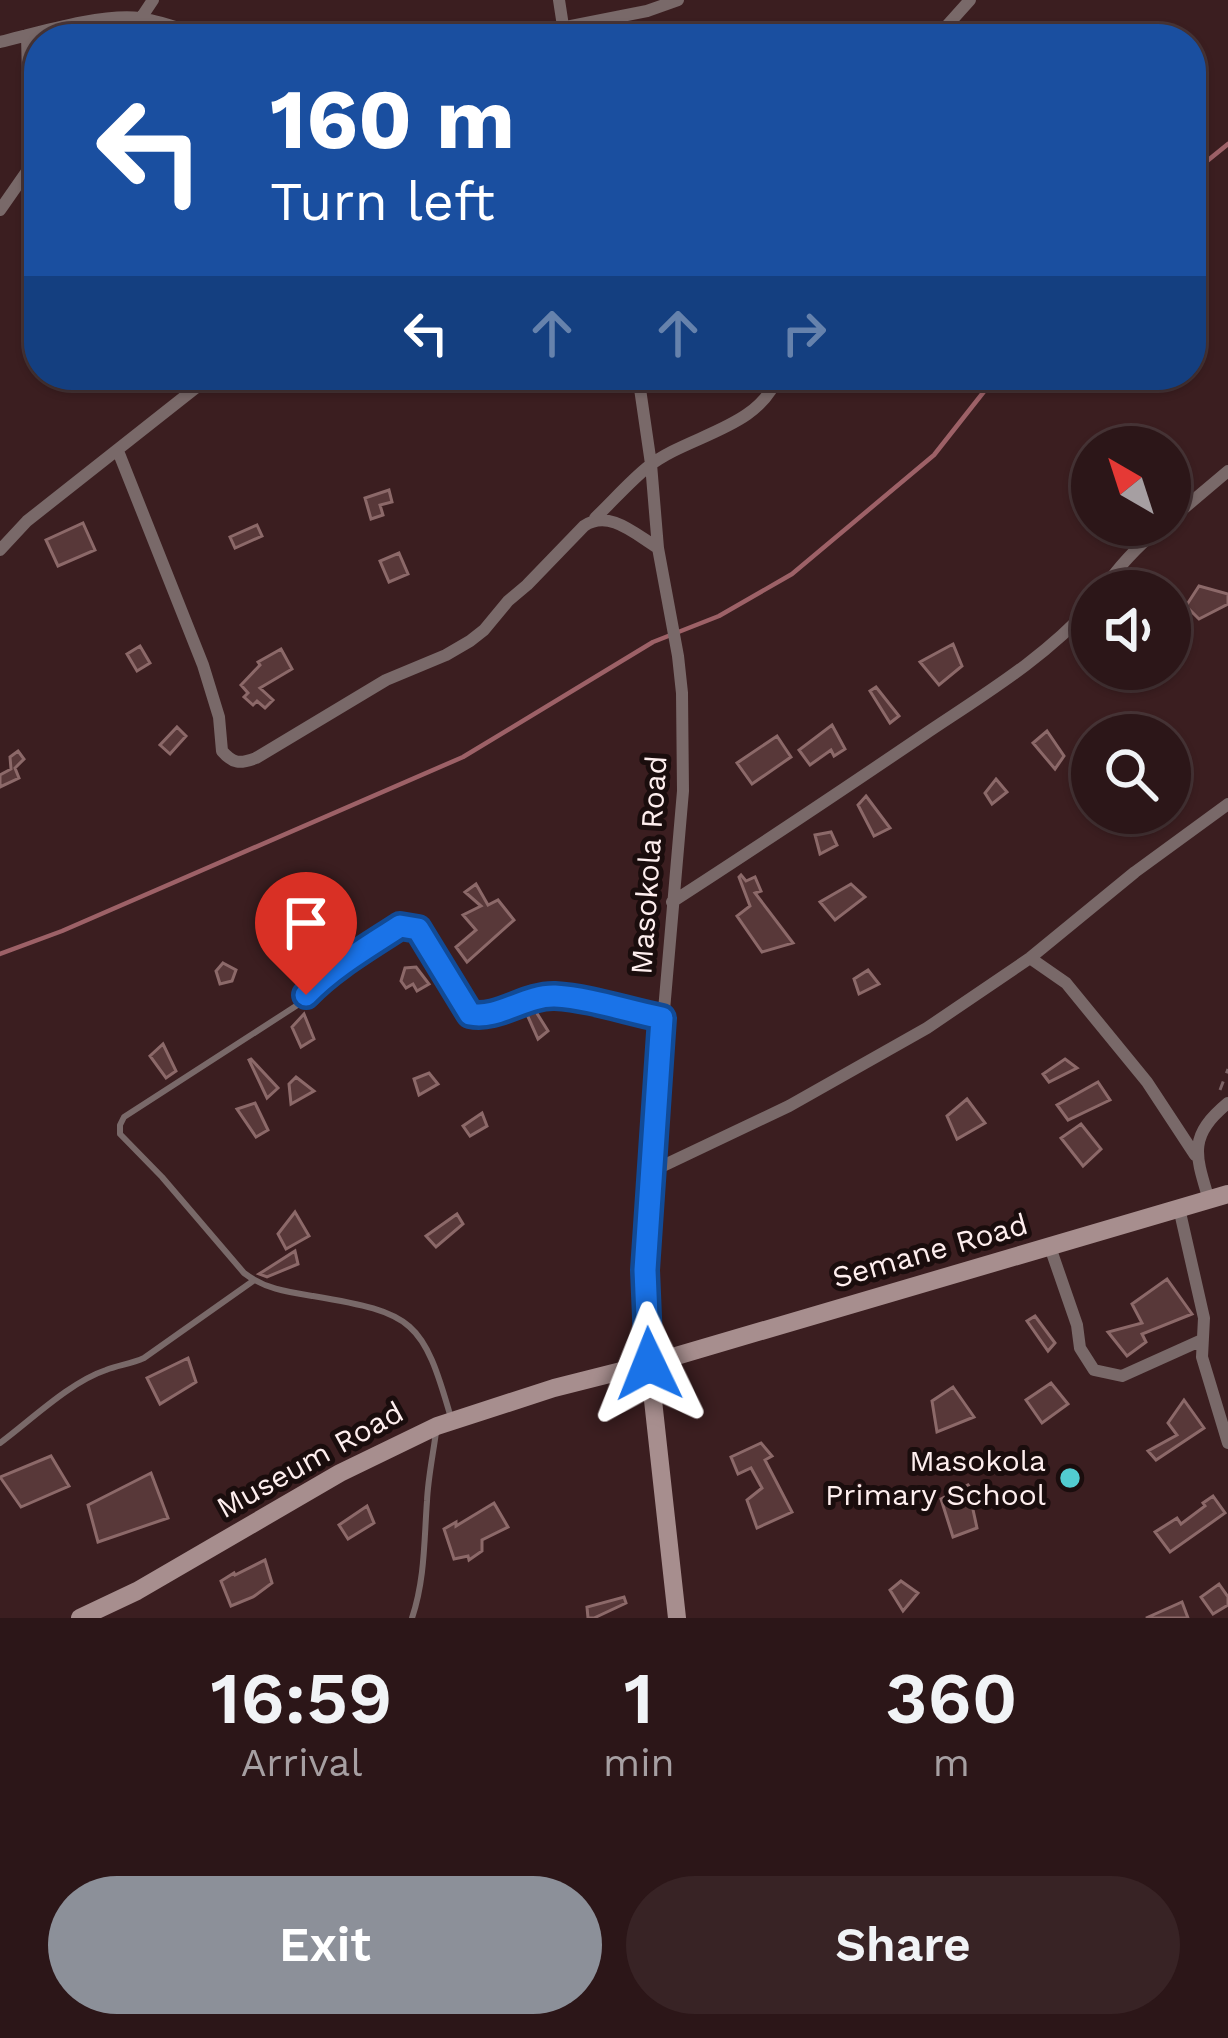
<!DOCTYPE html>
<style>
body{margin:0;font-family:"Work Sans",sans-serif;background:#382325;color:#f1f3f6;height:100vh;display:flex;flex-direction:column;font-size:45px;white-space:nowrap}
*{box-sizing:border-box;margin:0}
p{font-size:39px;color:#a69fa2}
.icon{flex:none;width:66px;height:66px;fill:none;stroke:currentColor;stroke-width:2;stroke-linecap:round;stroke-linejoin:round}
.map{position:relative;height:1618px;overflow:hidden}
.panel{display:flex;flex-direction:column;background:#2c1618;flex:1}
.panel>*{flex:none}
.guide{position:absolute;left:24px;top:24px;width:1182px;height:366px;border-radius:48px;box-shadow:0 3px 9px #0004,0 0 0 3px #483537;background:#1a4fa0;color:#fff;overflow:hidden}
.needle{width:78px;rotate:321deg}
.buttons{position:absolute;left:1071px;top:426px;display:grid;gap:24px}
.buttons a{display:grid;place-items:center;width:120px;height:120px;border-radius:50%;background:#2c1618;box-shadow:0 3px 9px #0004,0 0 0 3px #483537;font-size:60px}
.pin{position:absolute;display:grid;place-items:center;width:102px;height:102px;color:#fff;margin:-123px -51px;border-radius:50% 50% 50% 0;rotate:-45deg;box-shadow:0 0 12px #0007}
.pin .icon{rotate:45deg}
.me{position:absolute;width:132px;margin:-66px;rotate:358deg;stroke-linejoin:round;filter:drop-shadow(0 0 9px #0008)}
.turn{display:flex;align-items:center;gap:42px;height:252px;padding:0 48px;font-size:54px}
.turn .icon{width:156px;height:156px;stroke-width:2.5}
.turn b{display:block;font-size:84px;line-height:102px}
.lanes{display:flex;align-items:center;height:114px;padding:0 48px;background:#0003;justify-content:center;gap:60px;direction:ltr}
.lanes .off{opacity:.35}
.eta{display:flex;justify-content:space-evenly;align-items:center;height:204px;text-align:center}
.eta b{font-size:72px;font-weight:600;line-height:84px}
.button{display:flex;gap:24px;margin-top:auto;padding:24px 48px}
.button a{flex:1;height:138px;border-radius:72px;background:#8c9099;color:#fff;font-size:48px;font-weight:600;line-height:138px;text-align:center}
.button a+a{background:#382325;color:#f1f3f6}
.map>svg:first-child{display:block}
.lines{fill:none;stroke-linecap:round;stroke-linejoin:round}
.stream{stroke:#9d6167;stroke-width:4.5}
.building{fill:#583839;stroke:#8c6969;stroke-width:3}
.path{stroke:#7c6365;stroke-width:3;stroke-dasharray:9 9;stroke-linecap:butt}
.lane{stroke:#796969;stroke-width:6}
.street{stroke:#796969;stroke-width:12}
.secondary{stroke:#a78e8e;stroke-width:18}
.route-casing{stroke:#114b97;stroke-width:30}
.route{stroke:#1a73e8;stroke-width:21}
.poi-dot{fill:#52ccd0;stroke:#1a0d0d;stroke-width:4.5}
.labels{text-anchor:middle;stroke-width:10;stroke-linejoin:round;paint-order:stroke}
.street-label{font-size:30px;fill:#feeeee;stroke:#1a0d0d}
.poi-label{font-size:30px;fill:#feeeee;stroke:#1a0d0d;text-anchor:end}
</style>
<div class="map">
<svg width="1228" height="1618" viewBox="0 0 1228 1618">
<rect width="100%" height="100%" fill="#3b1e20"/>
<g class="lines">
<path class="stream" d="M 1191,174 L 1228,144
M 0,954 L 62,931 L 463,757 L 653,642 L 719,616 L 792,574 L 934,455 L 997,375"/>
</g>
<path class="building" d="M 389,490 L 392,502 L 380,505 L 383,515 L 371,519 L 365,498 Z
M 83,523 L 95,550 L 58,566 L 46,540 Z
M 257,525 L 262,536 L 235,548 L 230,537 Z
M 399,553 L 408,574 L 389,582 L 380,561 Z
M 1199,586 L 1228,594 L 1228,604 L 1199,619 L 1186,606 Z
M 953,644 L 962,666 L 939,685 L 920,662 Z
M 140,646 L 150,663 L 137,671 L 127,654 Z
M 281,649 L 292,669 L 260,688 L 273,700 L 265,708 L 257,701 L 253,705 L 244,697 L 248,693 L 241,685 L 260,665 L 258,662 Z
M 876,687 L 899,716 L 890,723 L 870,691 Z
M 832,725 L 845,749 L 834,756 L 831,750 L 810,765 L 799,750 Z
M 177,727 L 186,736 L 170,754 L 160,745 Z
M 1047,731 L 1064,756 L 1055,769 L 1033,743 Z
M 777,736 L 791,757 L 752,784 L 737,763 Z
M 18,751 L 24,759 L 15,768 L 19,778 L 0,787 L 0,775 L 11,769 L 10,757 Z
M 996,779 L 1007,792 L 992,804 L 985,793 Z
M 866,796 L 890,828 L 874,836 L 858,805 Z
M 831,832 L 837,845 L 820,854 L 815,835 Z
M 741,875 L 746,881 L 755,877 L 761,891 L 755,893 L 793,943 L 762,952 L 737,916 L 750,906 L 739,877 Z
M 476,884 L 488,905 L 498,900 L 514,920 L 467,962 L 456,947 L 476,930 L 463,915 L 481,906 L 465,892 Z
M 851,884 L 865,897 L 835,920 L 820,902 Z
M 223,963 L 236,970 L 232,981 L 220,984 L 216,971 Z
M 416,967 L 429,984 L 417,991 L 413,984 L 406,988 L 401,981 L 405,968 Z
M 868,970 L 879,984 L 859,994 L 854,979 Z
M 533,1007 L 548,1031 L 538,1039 L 525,1010 Z
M 304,1014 L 314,1039 L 301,1047 L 292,1027 Z
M 163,1044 L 176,1071 L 166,1078 L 150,1056 Z
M 251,1059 L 278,1088 L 267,1098 L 249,1060 Z
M 1065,1059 L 1077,1068 L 1049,1082 L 1043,1074 Z
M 429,1073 L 438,1084 L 419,1095 L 414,1079 Z
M 296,1077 L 314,1091 L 291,1104 L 289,1084 Z
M 1098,1082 L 1110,1100 L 1068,1120 L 1057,1105 Z
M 967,1099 L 985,1123 L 957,1139 L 947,1116 Z
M 255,1103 L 268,1130 L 256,1137 L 237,1109 Z
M 482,1113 L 487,1126 L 470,1136 L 463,1126 Z
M 1081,1124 L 1101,1149 L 1083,1166 L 1061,1138 Z
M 295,1212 L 309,1236 L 286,1249 L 278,1234 Z
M 457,1214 L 463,1224 L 436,1247 L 426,1236 Z
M 295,1251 L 298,1264 L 267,1277 L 259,1274 Z
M 1167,1279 L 1192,1314 L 1142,1334 L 1146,1342 L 1127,1356 L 1108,1332 L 1142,1323 L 1132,1304 Z
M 1035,1316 L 1055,1343 L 1048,1351 L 1027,1321 Z
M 188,1358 L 196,1382 L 160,1404 L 147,1378 Z
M 1051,1383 L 1068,1404 L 1042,1423 L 1026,1400 Z
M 953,1387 L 974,1417 L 937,1432 L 932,1401 Z
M 1184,1400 L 1204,1428 L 1156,1460 L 1148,1451 L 1177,1435 L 1168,1423 Z
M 761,1443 L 772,1456 L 765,1460 L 792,1512 L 757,1528 L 747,1500 L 762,1488 L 751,1468 L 738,1474 L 731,1457 Z
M 51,1456 L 69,1486 L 21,1507 L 0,1477 Z
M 151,1473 L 168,1518 L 98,1542 L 88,1505 Z
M 968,1485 L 980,1500 L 972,1505 L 977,1528 L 953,1537 L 941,1499 Z
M 1213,1496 L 1225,1513 L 1170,1552 L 1155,1532 L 1177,1518 L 1181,1524 L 1205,1506 L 1203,1503 Z
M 494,1503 L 508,1527 L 482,1540 L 482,1551 L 469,1560 L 468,1556 L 454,1559 L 444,1529 L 456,1522 L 456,1526 Z
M 367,1506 L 374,1523 L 348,1539 L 339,1525 Z
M 265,1560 L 272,1583 L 253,1597 L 231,1606 L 221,1581 L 234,1573 L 235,1575 Z
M 901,1581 L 918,1593 L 903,1611 L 890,1590 Z
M 1219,1584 L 1228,1597 L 1228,1605 L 1213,1614 L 1201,1597 Z
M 624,1597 L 626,1603 L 594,1618 L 588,1618 L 587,1607 Z
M 1182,1602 L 1188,1618 L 1146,1618 Z"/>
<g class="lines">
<path class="path" d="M 1220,1090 L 1228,1069"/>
<path class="lane" d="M 451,1418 C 423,1320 414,1313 313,1296 C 287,1292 265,1289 244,1273 L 162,1177 L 120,1134 L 120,1125 L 124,1117 L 282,1015 L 299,1004 L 322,978 L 400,926 L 418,929 L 470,1014 C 498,1019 526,995 555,996 C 590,998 628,1011 662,1018
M 0,1443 C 31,1420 70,1382 106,1370 C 119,1365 131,1364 144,1358 L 253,1281
M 412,1618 C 425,1579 424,1541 427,1501 C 428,1478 433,1455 436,1432"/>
<path class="street" d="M 559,0 L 565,39
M 141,18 L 153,0
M 505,39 L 647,11 L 678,0
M 935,39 L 970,0
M 0,42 C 37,33 102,13 140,18 C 164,22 189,32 212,39
M 0,210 L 30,167 L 27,35
M 638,375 L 651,464 L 658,548 L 678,656 L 682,693 L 683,791 L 650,1172 L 645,1270 L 649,1364
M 118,451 L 203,665 L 219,717 L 222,751 C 233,764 240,764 256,758 L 386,680 L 446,655 L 470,641 L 484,630 L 508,601 L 527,585 L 584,526 C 609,509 635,534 658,548
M 595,518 C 613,501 630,481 649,466 C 688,435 761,428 778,375
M 1170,520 L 1228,471
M 0,550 L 27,521 L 212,375
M 1102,591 C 1119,565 1139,545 1163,525
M 672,902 C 757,847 841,791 925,734 C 983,695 1045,658 1092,605
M 1030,958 L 1066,983 L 1147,1082 L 1195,1155
M 650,1172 L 789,1106 L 927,1028 L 1030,958 L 1135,872 L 1228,804
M 1209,1200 C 1195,1154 1188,1136 1228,1103
M 1179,1208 L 1204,1318 L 1202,1357 L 1228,1443
M 1050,1247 L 1077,1325 L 1080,1348 L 1094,1370 L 1122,1376 L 1202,1340"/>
<path class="secondary" d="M 649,1364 L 677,1618
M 80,1618 L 137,1591 L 340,1473 L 437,1426 L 554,1388 L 649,1364 L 1228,1194"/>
</g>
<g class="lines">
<defs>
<path id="route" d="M 306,995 C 333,967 368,947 400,926 L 418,929 L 470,1014 C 498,1020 525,995 555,996 C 590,998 627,1011 662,1018 L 645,1270 L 649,1364"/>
</defs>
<use href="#route" class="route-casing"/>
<use href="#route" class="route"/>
</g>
<circle class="poi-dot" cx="1070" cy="1478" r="12"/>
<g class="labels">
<g class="street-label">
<text transform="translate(649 865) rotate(-86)" y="10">Masokola Road</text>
<text transform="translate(930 1251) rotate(-16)" y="10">Semane Road</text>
<text transform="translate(310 1460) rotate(-29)" y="10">Museum Road</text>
</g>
<g class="poi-label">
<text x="1046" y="1471">Masokola<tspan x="1046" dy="34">Primary School</tspan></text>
</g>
</g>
</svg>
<div class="buttons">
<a><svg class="needle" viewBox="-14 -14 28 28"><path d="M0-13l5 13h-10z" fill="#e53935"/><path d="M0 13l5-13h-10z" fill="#a69fa2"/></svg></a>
<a><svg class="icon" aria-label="sound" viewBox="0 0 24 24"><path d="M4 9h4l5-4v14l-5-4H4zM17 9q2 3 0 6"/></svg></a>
<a><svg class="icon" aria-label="search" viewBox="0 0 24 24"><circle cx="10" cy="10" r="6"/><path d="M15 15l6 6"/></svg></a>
</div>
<div class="pin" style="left:306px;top:995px;background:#d93025"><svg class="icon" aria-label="arrive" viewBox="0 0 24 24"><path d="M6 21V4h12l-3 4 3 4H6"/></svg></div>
<svg class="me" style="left:649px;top:1364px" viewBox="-20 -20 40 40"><path d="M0-17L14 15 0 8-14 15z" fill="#1a73e8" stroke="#fff" stroke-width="4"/></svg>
<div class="guide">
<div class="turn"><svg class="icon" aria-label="left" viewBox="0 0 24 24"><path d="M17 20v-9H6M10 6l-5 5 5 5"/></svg><div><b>160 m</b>Turn left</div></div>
<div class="lanes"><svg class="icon" aria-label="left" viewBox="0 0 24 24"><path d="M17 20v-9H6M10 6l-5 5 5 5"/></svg><svg class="icon off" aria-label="ahead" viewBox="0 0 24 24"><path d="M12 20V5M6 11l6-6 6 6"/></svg><svg class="icon off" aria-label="ahead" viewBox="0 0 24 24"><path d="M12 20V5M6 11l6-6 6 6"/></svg><svg class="icon off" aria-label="right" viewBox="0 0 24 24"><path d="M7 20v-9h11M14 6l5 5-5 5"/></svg></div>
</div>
</div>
<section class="panel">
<div class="eta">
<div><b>16:59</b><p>Arrival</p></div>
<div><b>1</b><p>min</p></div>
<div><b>360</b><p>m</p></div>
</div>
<div class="button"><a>Exit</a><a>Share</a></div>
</section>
